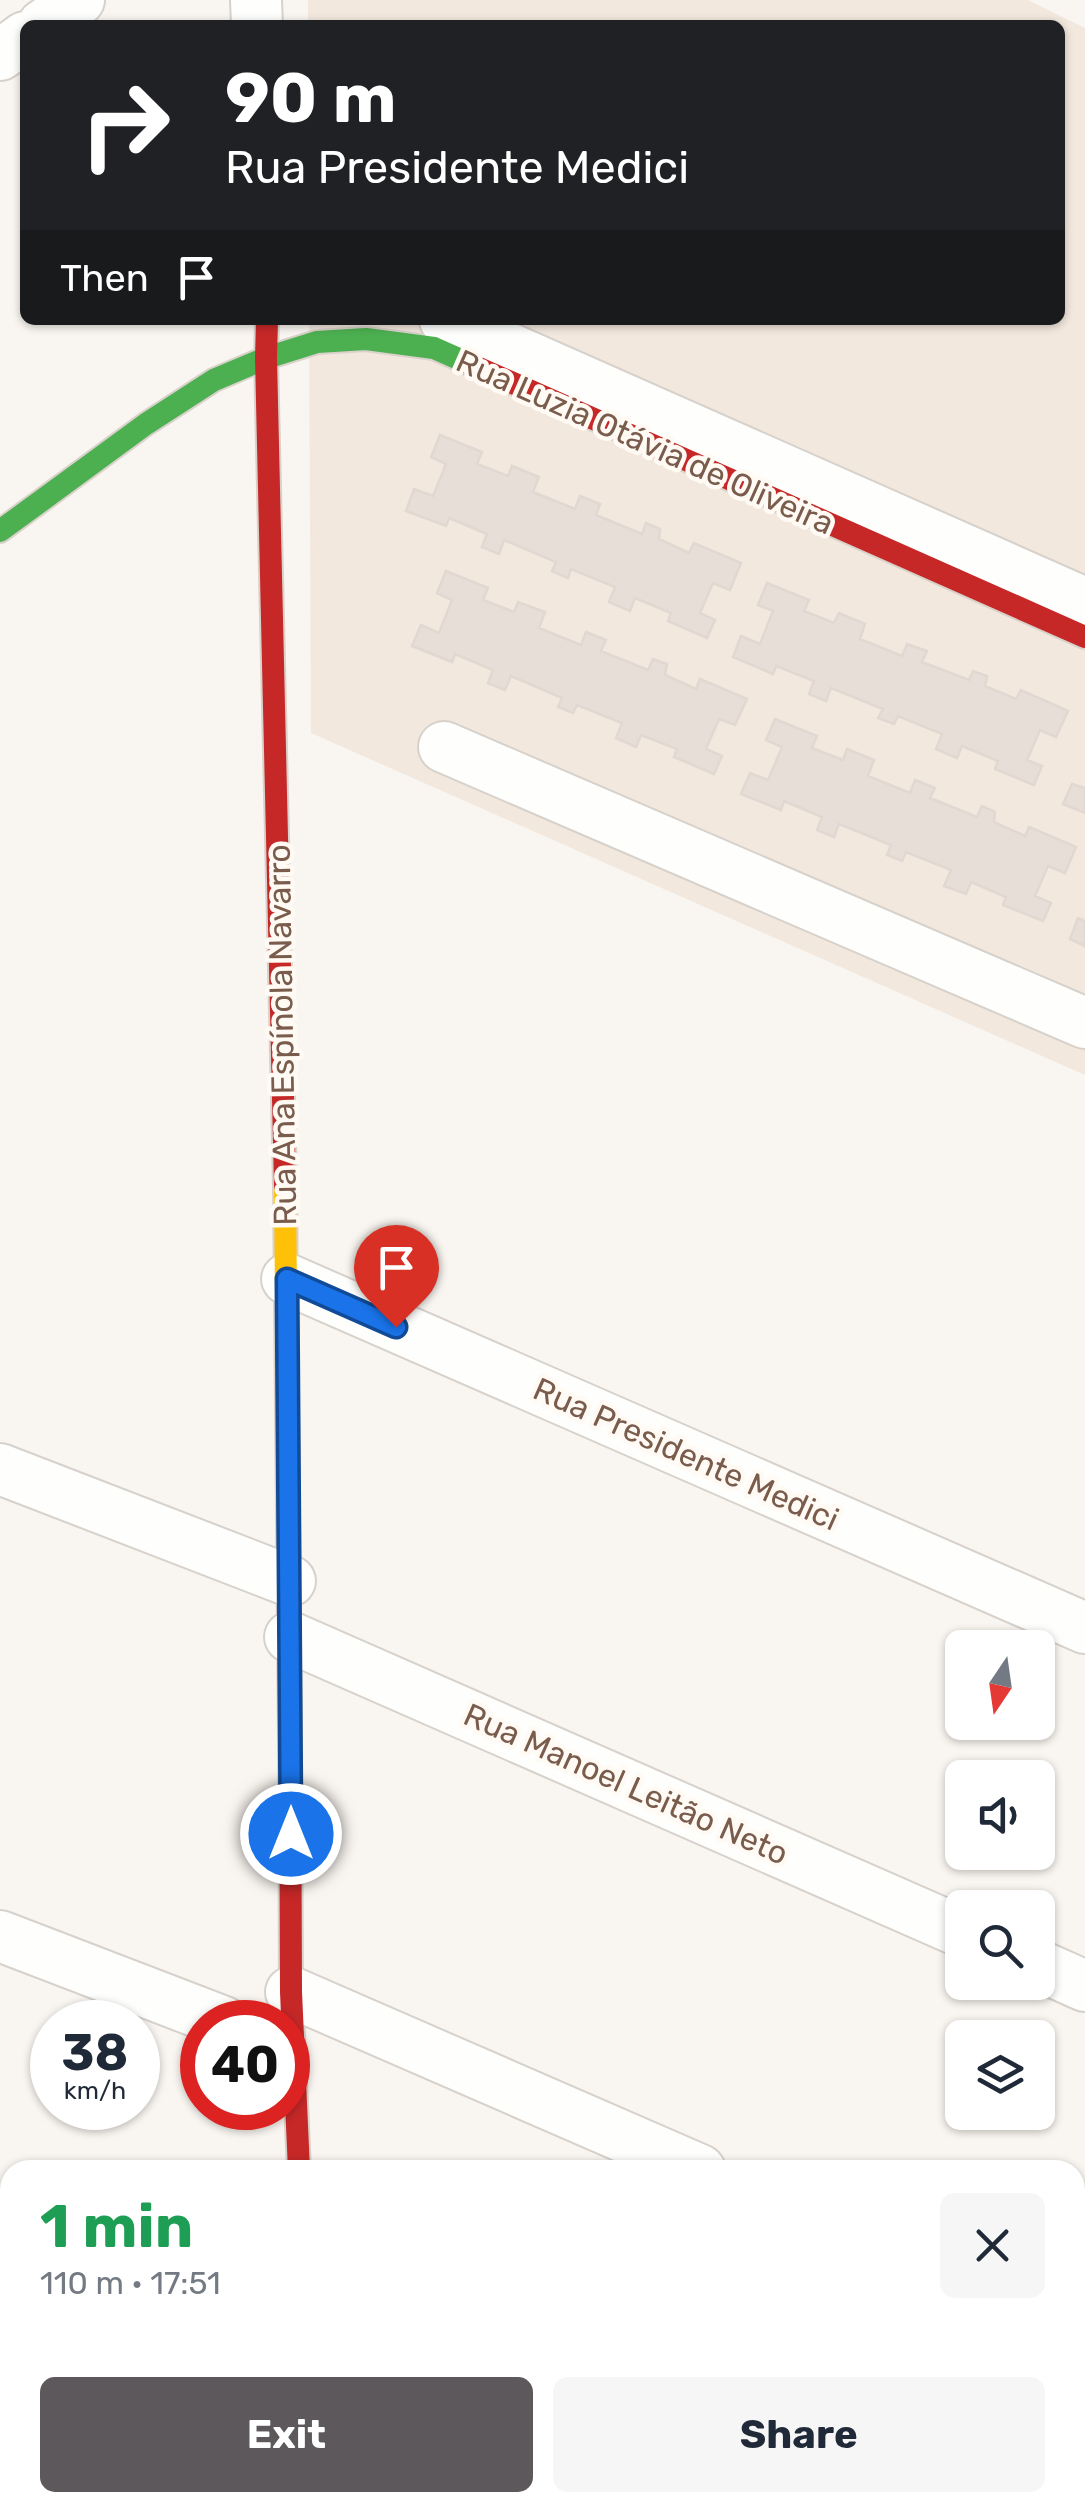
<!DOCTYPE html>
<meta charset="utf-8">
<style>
body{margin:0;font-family:Rubik,sans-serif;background:#f6f6f7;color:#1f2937;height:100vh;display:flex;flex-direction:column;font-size:38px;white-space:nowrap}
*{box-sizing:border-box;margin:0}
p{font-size:32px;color:#747a83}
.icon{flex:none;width:55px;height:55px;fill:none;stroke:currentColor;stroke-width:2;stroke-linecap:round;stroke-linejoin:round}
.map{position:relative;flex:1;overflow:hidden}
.side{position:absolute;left:0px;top:2160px;width:1085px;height:352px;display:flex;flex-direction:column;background:#fff;border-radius:30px 30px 0 0;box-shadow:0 2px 8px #0004}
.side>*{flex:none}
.banner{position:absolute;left:20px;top:20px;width:1045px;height:305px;border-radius:15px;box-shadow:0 2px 8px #0004;background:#202124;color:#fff;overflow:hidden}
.needle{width:65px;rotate:193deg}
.fabs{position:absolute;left:945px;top:1630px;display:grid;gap:20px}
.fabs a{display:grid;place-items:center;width:110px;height:110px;border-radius:15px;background:#fff;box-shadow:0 2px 8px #0004;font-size:50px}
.speed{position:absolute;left:30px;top:2000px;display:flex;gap:20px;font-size:50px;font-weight:700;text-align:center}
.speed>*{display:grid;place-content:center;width:130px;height:130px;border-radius:50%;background:#fff;box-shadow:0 2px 8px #0004;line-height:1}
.speed small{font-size:25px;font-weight:400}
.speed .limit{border:15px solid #d22;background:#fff;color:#111}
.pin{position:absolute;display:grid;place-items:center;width:85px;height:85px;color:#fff;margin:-102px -42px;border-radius:50% 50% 50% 0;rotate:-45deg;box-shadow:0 0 10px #0007}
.pin .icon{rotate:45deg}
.me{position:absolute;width:110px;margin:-55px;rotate:0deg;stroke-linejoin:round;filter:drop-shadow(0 0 8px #0008)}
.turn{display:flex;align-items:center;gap:35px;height:210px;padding:0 40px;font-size:45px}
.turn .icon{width:130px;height:130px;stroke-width:2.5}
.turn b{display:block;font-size:70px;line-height:85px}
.then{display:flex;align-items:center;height:95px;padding:0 40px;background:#0003;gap:20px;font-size:38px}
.round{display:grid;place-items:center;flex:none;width:105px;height:105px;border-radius:15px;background:#f6f6f7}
.head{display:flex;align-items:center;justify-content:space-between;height:170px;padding:0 40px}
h1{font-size:60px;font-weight:700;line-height:75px;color:#1e9e55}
.primary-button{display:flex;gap:20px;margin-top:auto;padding:20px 40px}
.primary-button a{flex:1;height:115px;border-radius:15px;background:#5c585b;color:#fff;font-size:40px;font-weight:700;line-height:115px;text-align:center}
.primary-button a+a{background:#f6f6f7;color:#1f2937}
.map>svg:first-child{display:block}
.residential{fill:#f2e8de}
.building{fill:#e6ded7;stroke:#e2d8d2;stroke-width:2.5}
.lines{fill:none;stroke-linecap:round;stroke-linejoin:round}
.street-casing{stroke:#d7d1cb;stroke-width:54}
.fast-casing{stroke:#d9d2cb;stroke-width:26}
.slow-casing{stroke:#d9d2cb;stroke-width:26}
.jam-casing{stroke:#d9d2cb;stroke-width:26}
.street{stroke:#fefefd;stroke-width:50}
.fast{stroke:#4caf50;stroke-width:22}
.slow{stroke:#ffc107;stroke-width:22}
.jam{stroke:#c62828;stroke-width:22}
.route-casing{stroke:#114b97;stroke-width:25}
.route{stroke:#1a73e8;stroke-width:18}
.labels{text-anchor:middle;stroke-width:9;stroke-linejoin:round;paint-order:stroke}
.street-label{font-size:32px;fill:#7a5c4d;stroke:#fffaf3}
</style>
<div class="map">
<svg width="1085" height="2512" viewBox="0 0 1085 2512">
<rect width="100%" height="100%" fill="#f9f5f0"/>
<path class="residential" d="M 308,0 L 1028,0 L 1085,28 L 1085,1075 L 311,733 L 309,320 L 1060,320 L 1060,25 L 308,25 Z"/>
<path class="building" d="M 440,435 L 482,452 L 477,464 L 508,476 L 512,466 L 539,477 L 533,492 L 575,509 L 580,496 L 600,504 L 596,515 L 642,534 L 646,523 L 660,529 L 659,539 L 689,553 L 694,543 L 741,563 L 730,590 L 713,583 L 700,613 L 715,620 L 707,638 L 668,621 L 671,613 L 635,598 L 630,611 L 609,602 L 615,587 L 571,569 L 568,578 L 552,571 L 556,562 L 504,540 L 499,554 L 482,547 L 487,534 L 449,518 L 446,526 L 406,511 L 414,489 L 433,496 L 446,464 L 431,457 Z
M 446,571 L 488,588 L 483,600 L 514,612 L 518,602 L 545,612 L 539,628 L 581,645 L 586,632 L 606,640 L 601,651 L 648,670 L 653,659 L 667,664 L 665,675 L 696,689 L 700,679 L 747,699 L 735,725 L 719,719 L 706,749 L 722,756 L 714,774 L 674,757 L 677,749 L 641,735 L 636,747 L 616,738 L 622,723 L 577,705 L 573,713 L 558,707 L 562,698 L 511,676 L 505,690 L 488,683 L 493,670 L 455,654 L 452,662 L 412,646 L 421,625 L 439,633 L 452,600 L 437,593 Z
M 767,583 L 809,600 L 804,611 L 834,623 L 839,613 L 865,624 L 860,639 L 902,656 L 907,644 L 927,651 L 922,662 L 969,680 L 973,671 L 987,676 L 985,686 L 1016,699 L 1021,690 L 1068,711 L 1056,737 L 1040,730 L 1027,760 L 1042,766 L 1034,785 L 995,769 L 998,761 L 962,746 L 957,758 L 936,749 L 942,734 L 898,716 L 894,724 L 878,718 L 883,709 L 831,688 L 826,701 L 809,694 L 814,681 L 776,666 L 773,674 L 733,657 L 741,636 L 760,644 L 773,611 L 758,605 Z
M 775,719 L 817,736 L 812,748 L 843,760 L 847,749 L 874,760 L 868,776 L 910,793 L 915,780 L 935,788 L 930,798 L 977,817 L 982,806 L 995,812 L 994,822 L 1025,836 L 1029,827 L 1076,847 L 1065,873 L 1048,866 L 1035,896 L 1051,903 L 1043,921 L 1003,905 L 1006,897 L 971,882 L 966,894 L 944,886 L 951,870 L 906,852 L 902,861 L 887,855 L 891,845 L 839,824 L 834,837 L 817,830 L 822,817 L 784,801 L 781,810 L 741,794 L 750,773 L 768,780 L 782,747 L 766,740 Z
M 1072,784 L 1085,788 L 1085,813 L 1063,804 Z
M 1078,918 L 1085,921 L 1085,946 L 1070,939 Z"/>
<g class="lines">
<defs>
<path id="street" d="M 256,0 L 257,25
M 43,25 L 79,0
M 0,55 L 25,37
M 445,320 L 1085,603
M 444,747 L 1085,1023
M 287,1279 L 1085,1628
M 0,1469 L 290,1581
M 290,1637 L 962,1932
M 0,1936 L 224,2022
M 1038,1965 L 1085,1986
M 291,1992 L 700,2170
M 1075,2334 L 1085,2338
M 0,2399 L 10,2402
M 210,2502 L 210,2512
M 291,2502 L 310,2508
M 651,2502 L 673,2512"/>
<path id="fast" d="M 0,531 L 146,424 L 214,380 L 266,358 L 317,342 L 366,339 L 434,348 L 470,364"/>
<path id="slow" d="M 285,1186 L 290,1740"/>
<path id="jam" d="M 267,320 L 266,358 L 285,1186
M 470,364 L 1085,637
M 290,1740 L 291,1992 L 299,2170"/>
</defs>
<use href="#street" class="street-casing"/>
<use href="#fast" class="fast-casing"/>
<use href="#slow" class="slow-casing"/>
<use href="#jam" class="jam-casing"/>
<use href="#street" class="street"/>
<use href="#fast" class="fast"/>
<use href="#slow" class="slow"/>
<use href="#jam" class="jam"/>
</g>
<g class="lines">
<defs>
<path id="route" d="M 291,1834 L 287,1279 L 396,1327"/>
</defs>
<use href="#route" class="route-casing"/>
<use href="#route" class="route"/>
</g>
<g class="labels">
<g class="street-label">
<text transform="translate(645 442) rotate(24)" y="11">Rua Luzia Otávia de Oliveira</text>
<text transform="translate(282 1035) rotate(-91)" y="11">Rua Ana Espínola Navarro</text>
<text transform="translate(686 1454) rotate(24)" y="11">Rua Presidente Medici</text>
<text transform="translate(626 1784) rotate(24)" y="11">Rua Manoel Leitão Neto</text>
</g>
</g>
</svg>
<div class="fabs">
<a><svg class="needle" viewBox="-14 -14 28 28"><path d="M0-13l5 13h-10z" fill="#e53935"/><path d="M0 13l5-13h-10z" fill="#747a83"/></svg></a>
<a><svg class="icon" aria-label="sound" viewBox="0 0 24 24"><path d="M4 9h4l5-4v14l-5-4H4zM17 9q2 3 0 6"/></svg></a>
<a><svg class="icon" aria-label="search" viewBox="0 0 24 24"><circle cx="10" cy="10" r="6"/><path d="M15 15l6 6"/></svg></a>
<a><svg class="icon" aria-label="layers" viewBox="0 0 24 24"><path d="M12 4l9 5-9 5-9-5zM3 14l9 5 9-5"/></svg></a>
</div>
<div class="speed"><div>38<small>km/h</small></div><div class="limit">40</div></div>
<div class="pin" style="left:396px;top:1327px;background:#d93025"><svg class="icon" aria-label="arrive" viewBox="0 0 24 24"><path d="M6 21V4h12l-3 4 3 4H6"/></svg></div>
<svg class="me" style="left:291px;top:1834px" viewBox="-20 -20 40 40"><circle r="17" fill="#1a73e8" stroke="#fff" stroke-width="3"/><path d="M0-11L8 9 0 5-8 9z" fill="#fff"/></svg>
<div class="banner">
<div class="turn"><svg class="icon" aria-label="right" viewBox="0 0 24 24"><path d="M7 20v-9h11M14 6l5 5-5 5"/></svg><div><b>90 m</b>Rua Presidente Medici</div></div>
<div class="then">Then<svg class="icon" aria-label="arrive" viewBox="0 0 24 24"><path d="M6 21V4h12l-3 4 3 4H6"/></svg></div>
</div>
<section class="side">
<div class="head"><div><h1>1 min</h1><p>110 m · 17:51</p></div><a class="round"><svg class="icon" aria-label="close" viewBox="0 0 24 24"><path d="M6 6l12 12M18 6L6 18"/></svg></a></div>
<div class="primary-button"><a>Exit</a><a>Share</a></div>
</section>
</div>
